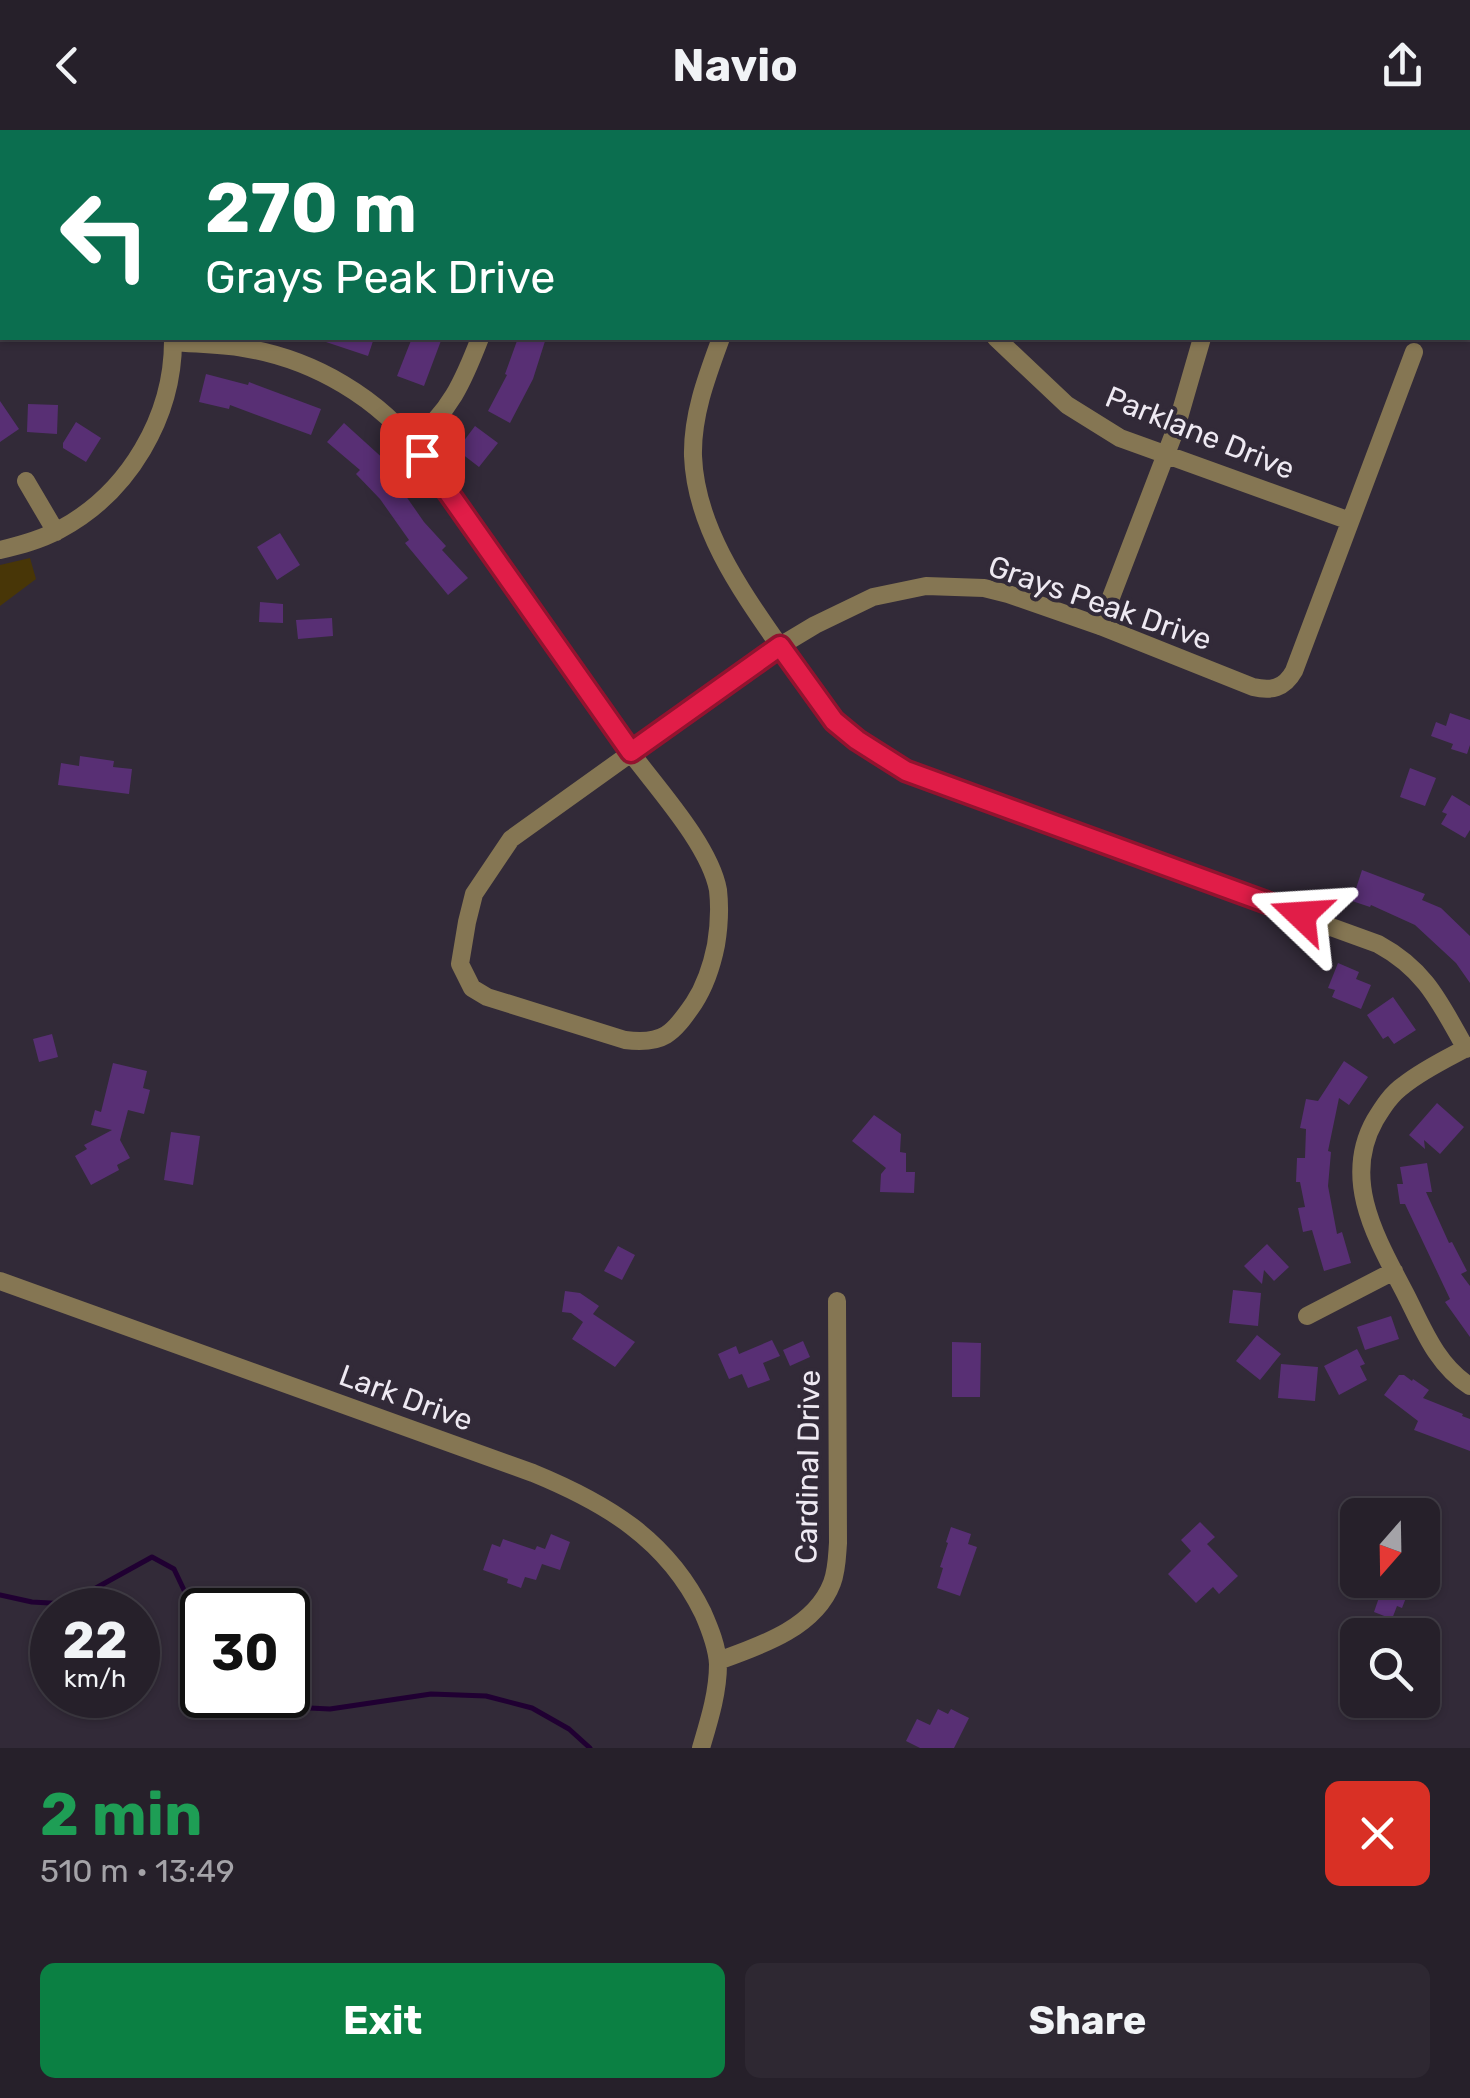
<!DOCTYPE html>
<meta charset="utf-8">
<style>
body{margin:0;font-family:Rubik,sans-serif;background:#2e2832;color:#f1f3f6;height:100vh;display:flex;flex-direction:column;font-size:38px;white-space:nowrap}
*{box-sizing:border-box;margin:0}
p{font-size:32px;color:#a4a3a8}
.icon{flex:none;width:55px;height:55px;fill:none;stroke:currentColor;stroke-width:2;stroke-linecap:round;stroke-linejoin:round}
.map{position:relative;height:1618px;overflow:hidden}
.drawer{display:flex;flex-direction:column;background:#26202a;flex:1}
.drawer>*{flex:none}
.guide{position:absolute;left:0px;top:0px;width:1470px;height:210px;box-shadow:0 2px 8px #0004,0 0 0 2px #423e47;background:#0b6e4f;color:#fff;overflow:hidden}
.needle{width:65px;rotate:200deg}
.fabs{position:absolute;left:1340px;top:1368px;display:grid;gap:20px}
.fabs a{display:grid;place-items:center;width:100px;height:100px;border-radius:15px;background:#26202a;box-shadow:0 2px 8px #0004,0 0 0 2px #423e47;font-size:50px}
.speed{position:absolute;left:30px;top:1458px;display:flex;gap:20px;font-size:50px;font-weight:700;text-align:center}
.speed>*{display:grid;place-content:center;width:130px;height:130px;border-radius:50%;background:#26202a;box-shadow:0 2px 8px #0004,0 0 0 2px #423e47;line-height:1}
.speed small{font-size:25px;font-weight:400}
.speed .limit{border:5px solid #111;border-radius:15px;background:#fff;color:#111}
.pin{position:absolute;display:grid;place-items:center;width:85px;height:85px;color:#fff;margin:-42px;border-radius:20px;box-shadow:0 5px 15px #0006}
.me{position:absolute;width:110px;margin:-55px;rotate:290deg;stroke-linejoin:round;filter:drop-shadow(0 0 8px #0008)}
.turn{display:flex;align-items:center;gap:35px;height:210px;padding:0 40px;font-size:45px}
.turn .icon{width:130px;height:130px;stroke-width:2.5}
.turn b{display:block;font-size:70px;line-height:85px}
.round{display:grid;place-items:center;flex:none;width:105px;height:105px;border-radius:15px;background:#2e2832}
.headline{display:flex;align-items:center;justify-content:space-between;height:170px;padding:0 40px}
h1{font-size:60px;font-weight:700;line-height:75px;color:#1e9e55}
.primary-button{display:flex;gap:20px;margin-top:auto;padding:20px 40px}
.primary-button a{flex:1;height:115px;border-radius:15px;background:#0b8043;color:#fff;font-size:40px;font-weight:700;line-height:115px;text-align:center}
.primary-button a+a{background:#2e2832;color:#f1f3f6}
header{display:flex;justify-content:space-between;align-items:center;height:130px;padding:0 40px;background:#26202a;font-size:45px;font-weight:700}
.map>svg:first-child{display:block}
.green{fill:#483607}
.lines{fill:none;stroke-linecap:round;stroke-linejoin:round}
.stream{stroke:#200032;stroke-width:5}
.building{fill:#582f74}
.path{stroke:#7a737f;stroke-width:2.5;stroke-dasharray:5 5;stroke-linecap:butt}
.street{stroke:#857653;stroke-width:18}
.primary{stroke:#ddbd73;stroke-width:25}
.route-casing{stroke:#92132f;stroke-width:25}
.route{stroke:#e11d48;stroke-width:18}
.labels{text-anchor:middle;stroke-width:8;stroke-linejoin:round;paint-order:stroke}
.street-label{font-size:30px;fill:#eee9f2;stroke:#322a38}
</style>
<header><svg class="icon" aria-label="back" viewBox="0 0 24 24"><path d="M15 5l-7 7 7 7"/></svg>Navio<svg class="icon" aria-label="share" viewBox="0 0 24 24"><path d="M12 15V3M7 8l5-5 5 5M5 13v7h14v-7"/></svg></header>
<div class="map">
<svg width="1470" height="1618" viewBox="0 0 1470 1618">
<rect width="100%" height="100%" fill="#322a38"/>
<path class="green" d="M 30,428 L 36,449 L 0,476 L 0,435 Z"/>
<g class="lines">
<path class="stream" d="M 0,1465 L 32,1472 L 67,1474 L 152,1427 L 174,1439 L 202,1498
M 246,1565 L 269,1576 L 330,1579 L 431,1564 L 486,1566 L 532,1578 L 569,1599 L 590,1618"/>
</g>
<path class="building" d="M 320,208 L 374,208 L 368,226 L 320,210 Z
M 412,208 L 442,208 L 424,256 L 397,246 Z
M 518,208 L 546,208 L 533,249 L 510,293 L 488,281 L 507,245 L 505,244 Z
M 206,244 L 248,255 L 249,252 L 321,279 L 311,305 L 230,275 L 229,279 L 199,272 Z
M 0,271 L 19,299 L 0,312 Z
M 28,274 L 58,275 L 57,304 L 27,302 Z
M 76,292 L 101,308 L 86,332 L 63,318 L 63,313 Z
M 344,293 L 387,332 L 384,335 L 396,347 L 394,349 L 424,392 L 446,416 L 442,420 L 468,448 L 448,465 L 405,413 L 409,410 L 380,369 L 356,344 L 360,340 L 327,312 Z
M 475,296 L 498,313 L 479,337 L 457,320 Z
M 280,403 L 300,435 L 277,450 L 257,417 Z
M 260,472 L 283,474 L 283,493 L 259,492 Z
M 332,488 L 333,506 L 298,509 L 296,490 Z
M 1450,583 L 1470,590 L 1470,615 L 1467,624 L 1451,619 L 1453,614 L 1431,606 L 1436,592 L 1446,596 Z
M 80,626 L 114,631 L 113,637 L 132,639 L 129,664 L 58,655 L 61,633 L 79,636 Z
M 1410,638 L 1436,648 L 1425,676 L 1400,667 Z
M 1452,665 L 1470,676 L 1470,700 L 1465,708 L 1441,694 L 1447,684 L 1442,682 Z
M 1362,740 L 1425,764 L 1422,770 L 1441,778 L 1470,806 L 1470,853 L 1456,833 L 1415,795 L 1371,775 L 1370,777 L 1352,771 Z
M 1338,833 L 1359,842 L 1356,849 L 1371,855 L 1361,879 L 1332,867 L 1335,860 L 1328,858 Z
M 1393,867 L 1416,900 L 1394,914 L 1388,906 L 1383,909 L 1367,885 Z
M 52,904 L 58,927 L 39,932 L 33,909 Z
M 1344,931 L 1368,947 L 1349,975 L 1339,968 L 1328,1021 L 1331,1022 L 1328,1056 L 1337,1104 L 1342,1102 L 1351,1133 L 1324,1141 L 1312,1100 L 1303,1102 L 1298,1078 L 1305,1077 L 1300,1052 L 1296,1052 L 1297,1028 L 1305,1028 L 1306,999 L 1300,998 L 1306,969 L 1318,971 Z
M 113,933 L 147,941 L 143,958 L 150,960 L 144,984 L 128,980 L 120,1010 L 130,1028 L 117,1035 L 119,1040 L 91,1055 L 75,1026 L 87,1019 L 84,1015 L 112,1000 L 91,995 L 95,980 L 101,982 Z
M 1437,973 L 1464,997 L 1440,1024 L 1424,1010 L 1425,1019 L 1409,1005 Z
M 874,985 L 901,1004 L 900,1022 L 906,1023 L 906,1042 L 915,1042 L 914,1063 L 880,1062 L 881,1044 L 886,1038 L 852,1011 Z
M 171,1002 L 200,1006 L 193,1055 L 164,1050 Z
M 1427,1033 L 1432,1062 L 1426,1062 L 1449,1113 L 1452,1112 L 1467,1141 L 1461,1144 L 1470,1156 L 1470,1207 L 1445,1172 L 1450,1169 L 1405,1074 L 1400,1074 L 1397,1054 L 1403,1054 L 1400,1037 Z
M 1267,1114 L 1289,1137 L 1274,1151 L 1264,1140 L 1262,1154 L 1244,1136 Z
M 618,1116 L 635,1125 L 622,1150 L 604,1141 Z
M 1233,1160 L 1261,1163 L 1258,1196 L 1229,1193 Z
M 565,1161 L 580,1163 L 599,1176 L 593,1184 L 635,1212 L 615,1237 L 572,1209 L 583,1192 L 571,1183 L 562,1182 Z
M 1391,1186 L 1399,1209 L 1365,1220 L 1357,1197 Z
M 1257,1205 L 1281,1224 L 1260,1250 L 1236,1231 Z
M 772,1210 L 780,1226 L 763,1233 L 770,1250 L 748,1258 L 742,1244 L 729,1249 L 718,1224 L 736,1216 L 739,1224 Z
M 803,1211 L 810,1227 L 790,1236 L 783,1220 Z
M 952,1212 L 981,1213 L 980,1267 L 952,1267 Z
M 1357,1219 L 1365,1234 L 1360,1236 L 1367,1250 L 1339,1265 L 1324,1236 Z
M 1281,1234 L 1318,1237 L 1315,1271 L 1278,1268 Z
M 1399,1245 L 1404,1245 L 1412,1251 L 1413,1249 L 1429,1260 L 1423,1268 L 1463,1284 L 1462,1286 L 1470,1289 L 1470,1321 L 1414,1300 L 1418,1291 L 1384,1265 Z
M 1200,1392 L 1215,1407 L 1207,1414 L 1238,1446 L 1219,1464 L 1213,1457 L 1196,1473 L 1168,1444 L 1191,1421 L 1181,1410 Z
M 951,1397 L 971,1404 L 968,1414 L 977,1417 L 960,1466 L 937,1458 L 943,1438 L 940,1437 L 948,1413 L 946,1412 Z
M 551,1404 L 570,1412 L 560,1440 L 542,1434 L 536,1450 L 525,1447 L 521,1458 L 507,1453 L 508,1449 L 483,1440 L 492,1414 L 500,1417 L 503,1409 L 535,1420 L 537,1416 L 545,1419 Z
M 1385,1450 L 1413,1450 L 1402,1478 L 1397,1476 L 1392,1489 L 1374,1482 Z
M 938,1579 L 948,1584 L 951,1579 L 969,1588 L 954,1618 L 920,1618 L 906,1611 L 917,1589 L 930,1595 Z"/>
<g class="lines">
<path class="path" d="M 1419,0 L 1421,2
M 1468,24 L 1470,25"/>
<path class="street" d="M 375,0 L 382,2
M 195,2 L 196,0
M 1248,2 L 1249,0
M 1272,2 L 1273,0
M 721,208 C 707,246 692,285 693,326 C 696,403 748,470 790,531 C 805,552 818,575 836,592 C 864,619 898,638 933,653 L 1378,814 C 1426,840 1440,873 1466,919
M 996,208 L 1067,275 L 1120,308 L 1350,391
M 173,212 C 197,214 220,214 244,218 C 313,229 380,268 422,325 L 631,623 L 780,516 L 815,495 L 873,467 L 926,456 L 984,458 L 1008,464 L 1100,496 L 1253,557 C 1271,561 1284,559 1294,541 L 1414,222
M 412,312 C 450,282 463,252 480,208
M 26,351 L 56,402
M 0,420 C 21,415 40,410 59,400 C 129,363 174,286 173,208
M 1100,496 L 1176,298 L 1202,208
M 631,623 C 658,659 710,716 718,760 C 720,778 719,797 716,815 C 712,835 705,856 694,873 C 673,904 663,915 625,910 L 487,867 L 472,858 L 460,834 L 467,792 L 474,764 L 511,709 Z
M 1470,916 C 1448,928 1424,939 1404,955 C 1391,964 1383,977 1375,990 C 1341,1050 1377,1109 1405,1163 C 1422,1196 1436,1235 1470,1256
M 0,1151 L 533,1343 C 606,1373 667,1409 703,1483 C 710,1499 717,1516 718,1534 C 718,1563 709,1591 701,1618
M 1307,1186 L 1394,1141
M 718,1531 C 760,1516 815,1498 832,1453 C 837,1440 837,1426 838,1413 L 837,1171"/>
<path class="primary" d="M 1029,0 L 1040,2
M 1143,0 L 1153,2
M 1468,79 L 1470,80
M 1468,107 L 1470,107"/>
</g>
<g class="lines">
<defs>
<path id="route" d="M 422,325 L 631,622 L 780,516 L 834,591 L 857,610 L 906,641 L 1301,785"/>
</defs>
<use href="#route" class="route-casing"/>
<use href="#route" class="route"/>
</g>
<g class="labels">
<g class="street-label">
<text transform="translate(1200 303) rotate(22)" y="10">Parklane Drive</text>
<text transform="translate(1100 473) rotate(19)" y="10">Grays Peak Drive</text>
<text transform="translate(406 1268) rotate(20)" y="10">Lark Drive</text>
<text transform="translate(808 1337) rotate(-89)" y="10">Cardinal Drive</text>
</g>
</g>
</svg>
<div class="fabs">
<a><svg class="needle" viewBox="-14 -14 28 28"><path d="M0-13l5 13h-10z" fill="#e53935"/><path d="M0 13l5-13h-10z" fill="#a4a3a8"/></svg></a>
<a><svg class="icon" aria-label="search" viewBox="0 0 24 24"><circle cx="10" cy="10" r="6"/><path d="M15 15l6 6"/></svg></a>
</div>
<div class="speed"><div>22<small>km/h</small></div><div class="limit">30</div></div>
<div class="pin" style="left:422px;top:325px;background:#d93025"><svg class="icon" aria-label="arrive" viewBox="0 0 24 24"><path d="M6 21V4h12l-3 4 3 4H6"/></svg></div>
<svg class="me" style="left:1301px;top:785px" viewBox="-20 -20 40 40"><path d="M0-17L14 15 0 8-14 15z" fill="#e11d48" stroke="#fff" stroke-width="4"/></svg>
<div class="guide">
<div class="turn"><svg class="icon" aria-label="left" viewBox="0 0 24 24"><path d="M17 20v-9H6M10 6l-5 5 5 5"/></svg><div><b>270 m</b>Grays Peak Drive</div></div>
</div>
</div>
<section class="drawer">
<div class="headline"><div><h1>2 min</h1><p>510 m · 13:49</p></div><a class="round" style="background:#d93025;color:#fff"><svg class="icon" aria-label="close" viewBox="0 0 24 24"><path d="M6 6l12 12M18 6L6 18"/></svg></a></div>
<div class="primary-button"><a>Exit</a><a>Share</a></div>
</section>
